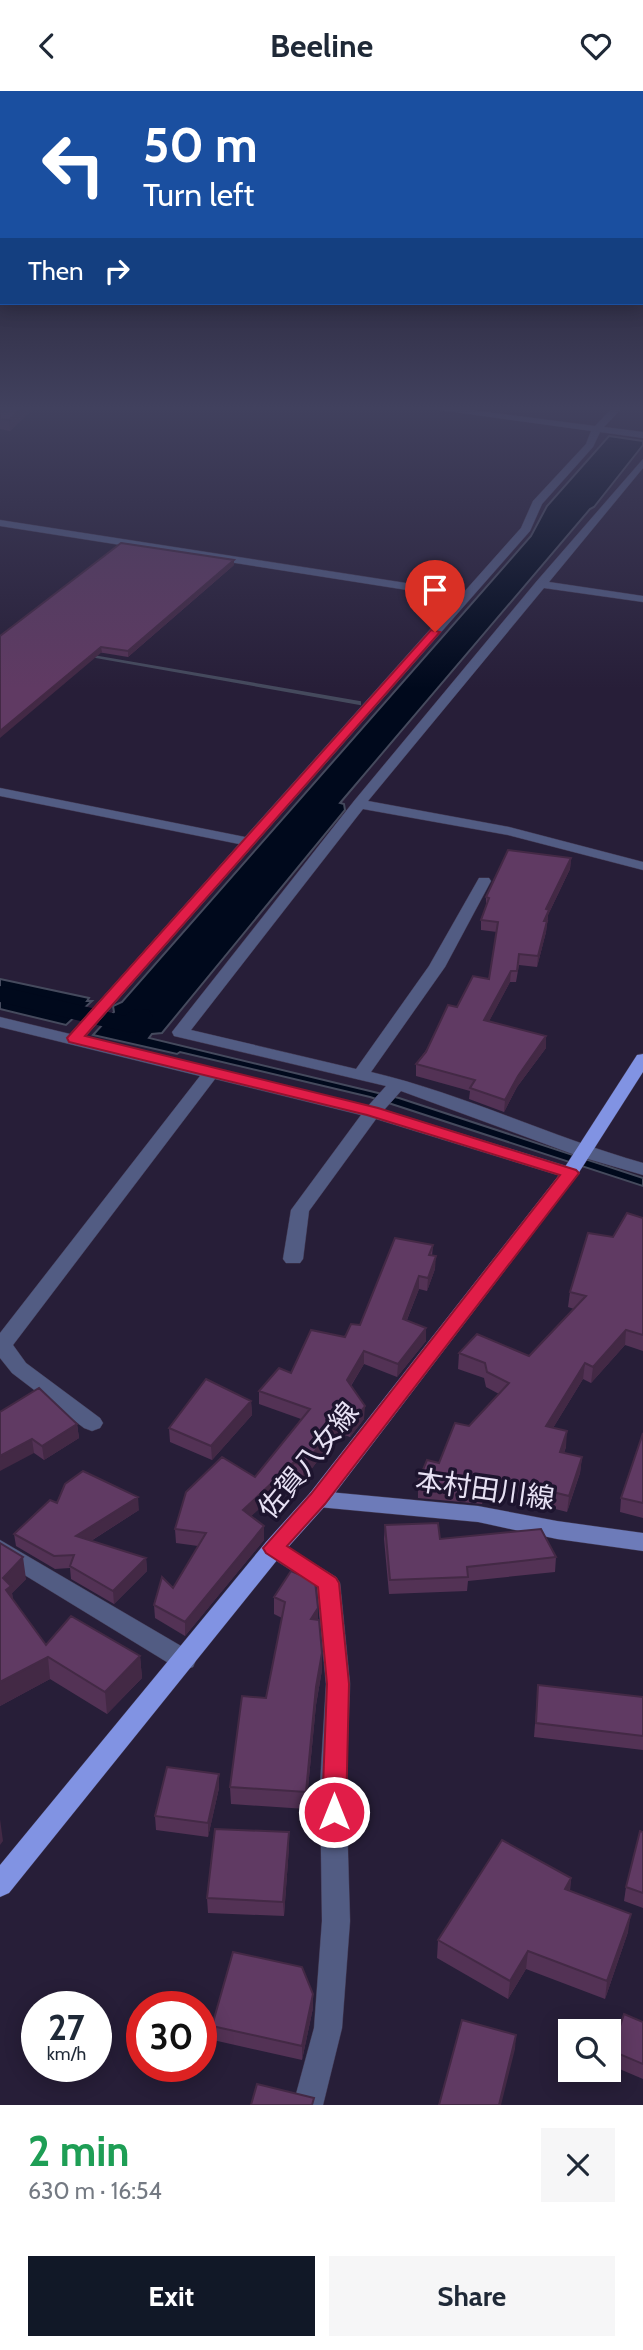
<!DOCTYPE html>
<meta charset="utf-8">
<style>
body{margin:0;font-family:Cabin,"Noto Sans JP",sans-serif;background:#f6f6f7;color:#1f2937;height:100vh;display:flex;flex-direction:column;font-size:26px;white-space:nowrap}
*{box-sizing:border-box;margin:0}
p{font-size:23px;color:#747a83}
.icon{flex:none;width:38px;height:38px;fill:none;stroke:currentColor;stroke-width:2;stroke-linecap:round;stroke-linejoin:round}
.map{position:relative;height:2014px;overflow:hidden}
.sheet{display:flex;flex-direction:column;background:#fff;flex:1}
.sheet>*{flex:none}
.banner{position:absolute;left:0px;top:0px;width:644px;height:214px;box-shadow:0 4px 18px #0003;background:#1a4fa0;color:#fff;overflow:hidden}
.buttons{position:absolute;left:558px;top:1928px;display:grid;gap:14px}
.buttons a{display:grid;place-items:center;width:63px;height:63px;border-radius:0px;background:#fff;box-shadow:0 4px 18px #0003;font-size:35px}
.speed{position:absolute;left:21px;top:1900px;display:flex;gap:14px;font-size:35px;font-weight:700;text-align:center}
.speed>*{display:grid;place-content:center;width:91px;height:91px;border-radius:50%;background:#fff;box-shadow:0 4px 18px #0003;line-height:1}
.speed small{font-size:18px;font-weight:400}
.speed .limit{border:10px solid #d22;background:#fff;color:#111}
.pin{position:absolute;display:grid;place-items:center;width:60px;height:60px;color:#fff;margin:-72px -30px;border-radius:50% 50% 50% 0;rotate:-45deg;box-shadow:0 0 7px #0007}
.pin .icon{rotate:45deg}
.me{position:absolute;width:77px;margin:-38px;rotate:0deg;stroke-linejoin:round;filter:drop-shadow(0 0 5px #0008)}
.turn{display:flex;align-items:center;gap:24px;height:147px;padding:0 28px;font-size:32px}
.turn .icon{width:91px;height:91px;stroke-width:2.5}
.turn b{display:block;font-size:49px;line-height:60px}
.then{display:flex;align-items:center;height:66px;padding:0 28px;background:#0003;gap:14px;font-size:26px}
.round{display:grid;place-items:center;flex:none;width:74px;height:74px;border-radius:0px;background:#f6f6f7}
.headline{display:flex;align-items:center;justify-content:space-between;height:119px;padding:0 28px}
h1{font-size:42px;font-weight:800;line-height:52px;color:#1e9e55}
.button{display:flex;gap:14px;margin-top:auto;padding:14px 28px}
.button a{flex:1;height:80px;border-radius:0px;background:#111827;color:#fff;font-size:28px;font-weight:800;line-height:80px;text-align:center}
.button a+a{background:#f6f6f7;color:#1f2937}
header{display:flex;justify-content:space-between;align-items:center;height:91px;padding:0 28px;background:#fff;font-size:32px;font-weight:800}
.map>svg:first-child{display:block}
.water{fill:#00091c;stroke:#454a5d;stroke-width:2}
.lines{fill:none;stroke-linecap:round;stroke-linejoin:round}
.canal{fill:#00091c;fill-rule:evenodd}
.street-casing{stroke:#423952;stroke-width:1}
.secondary-casing{stroke:#423952;stroke-width:1}
.primary-casing{stroke:#423952;stroke-width:1}
.street{fill:#525c83;fill-rule:evenodd}
.secondary{fill:#6d7bb9;fill-rule:evenodd}
.primary{fill:#8193e3;fill-rule:evenodd}
.wall{fill:#533255}
.shaded-wall{fill:#432945}
.building{fill:#603a63;stroke:#432945;stroke-width:2}
.route{fill:#e11d48;stroke:#92132f;stroke-width:2}
.labels{text-anchor:middle;stroke-width:7;stroke-linejoin:round;paint-order:stroke}
.near-street-label{font-size:28px;fill:#e7e1f4;stroke:#1d142e}
</style>
<header><svg class="icon" aria-label="back" viewBox="0 0 24 24"><path d="M15 5l-7 7 7 7"/></svg>Beeline<svg class="icon" aria-label="heart" viewBox="0 0 24 24"><path d="M12 20l-8-8c-3-5 5-10 8-4 3-6 11-1 8 4z"/></svg></header>
<div class="map">
<svg width="643" height="2014" viewBox="0 0 643 2014">
<rect width="100%" height="100%" fill="#271e38"/>
<path class="water" d="M 609,345 L 643,350 L 643,354 L 594,416 L 590,418 L 340,712 L 344,713 L 345,719 L 162,942 L 152,943 L 149,947 L 399,1007 L 643,1087 L 643,1095 L 370,1006 L 180,961 L 177,963 L 93,944 L 114,921 L 113,915 L 122,911 L 531,445 L 547,415 Z
M 0,549 L 360,611 L 360,613 Z
M 0,888 L 89,907 L 87,910 L 92,910 L 66,934 L 0,918 Z"/>
<g class="lines">
<path class="canal" d="M 0,895 L 125,925 C 133,917 139,917 149,919 L 153,925 L 140,940 L 131,942 L 0,911 Z"/>
<defs>
<path id="street" d="M 418,316 L 447,316 L 595,335 L 613,316 L 623,316 L 604,336 L 643,341 L 643,347 L 600,341 L 593,356 L 542,413 L 530,440 L 85,946 L 368,1015 L 386,995 L 174,945 L 172,941 L 354,710 L 536,491 L 643,368 L 643,377 L 549,491 L 643,505 L 643,511 L 544,497 L 368,710 L 509,736 L 643,771 L 643,779 L 508,744 L 363,718 L 191,939 L 356,978 L 429,875 L 479,787 L 489,787 L 491,790 L 445,876 L 371,981 C 464,1003 551,1046 643,1072 L 643,1084 L 578,1065 L 401,1000 L 384,1019 L 576,1078 L 579,1082 L 570,1088 L 564,1086 L 376,1028 L 309,1120 L 303,1168 L 300,1172 L 286,1172 L 283,1168 L 291,1119 L 361,1024 L 215,988 L 13,1254 L 26,1272 L 100,1327 L 103,1332 L 100,1337 L 92,1340 L 84,1337 L 12,1282 L 0,1267 L 0,1242 L 200,985 L 0,936 L 0,926 L 70,943 L 239,753 L 0,705 L 0,697 L 245,746 L 458,507 L 0,435 L 0,429 L 464,501 L 521,437 L 533,410 L 586,353 L 591,340 Z
M 274,1448 L 336,1486 L 340,1492 L 350,1593 L 346,1694 L 350,1830 L 342,1937 L 323,2014 L 293,2014 L 314,1937 L 322,1830 L 320,1694 L 326,1593 L 317,1496 L 266,1463 L 263,1457 L 266,1451 Z
M 0,1449 L 193,1562 L 196,1569 L 193,1576 L 184,1579 L 175,1576 L 0,1469 Z"/>
<path id="secondary" d="M 318,1400 L 478,1415 L 557,1430 L 643,1442 L 643,1460 L 557,1448 L 478,1431 L 318,1416 L 310,1414 L 307,1408 L 310,1402 Z"/>
<path id="primary" d="M 643,963 L 643,981 L 576,1086 L 326,1414 L 282,1463 L 9,1802 L 0,1806 L 0,1774 L 266,1451 L 310,1402 L 563,1079 L 637,964 Z"/>
</defs>
<use href="#street" class="street-casing"/>
<use href="#secondary" class="secondary-casing"/>
<use href="#primary" class="primary-casing"/>
<use href="#street" class="street"/>
<use href="#secondary" class="secondary"/>
<use href="#primary" class="primary"/>
</g>
<path class="wall" d="M 0,316 L 35,316 L 10,340 L 0,338 Z
M 234,474 L 128,566 L 0,545 Z
M 571,767 L 570,778 L 548,824 L 546,841 L 537,876 L 519,874 L 516,891 L 510,891 L 489,930 L 546,957 L 517,996 L 504,1021 L 469,1008 L 470,1000 L 416,985 L 416,973 L 457,916 L 489,888 L 497,841 L 481,839 L 481,829 L 486,816 L 486,806 Z
M 643,1127 L 643,1260 L 625,1254 L 591,1292 L 583,1288 L 553,1337 L 566,1356 L 564,1362 L 582,1366 L 580,1382 L 567,1421 L 486,1400 L 482,1413 L 418,1407 L 418,1391 L 439,1372 L 469,1335 L 499,1303 L 486,1296 L 484,1287 L 458,1278 L 459,1262 L 529,1265 L 574,1218 L 568,1216 L 570,1201 L 613,1146 Z
M 433,1154 L 432,1165 L 435,1178 L 427,1200 L 419,1198 L 407,1229 L 426,1250 L 397,1286 L 364,1273 L 351,1295 L 364,1328 L 350,1346 L 339,1342 L 303,1389 L 294,1385 L 251,1425 L 264,1435 L 264,1449 L 185,1545 L 155,1527 L 154,1514 L 173,1497 L 198,1455 L 176,1452 L 175,1438 L 255,1386 L 301,1328 L 259,1313 L 259,1300 L 291,1282 L 360,1234 Z
M 251,1310 L 252,1324 L 212,1369 L 170,1351 L 169,1337 Z
M 0,1321 L 77,1333 L 79,1347 L 44,1369 L 34,1362 Z
M 643,1342 L 643,1427 L 620,1421 L 621,1407 Z
M 57,1412 L 139,1419 L 91,1450 L 146,1467 L 147,1480 L 114,1513 L 71,1488 L 70,1477 L 55,1478 L 16,1455 L 14,1443 Z
M 385,1434 L 440,1448 L 556,1466 L 555,1481 L 468,1490 L 467,1500 L 389,1503 L 384,1448 Z
M 0,1452 L 26,1488 L 12,1502 L 13,1509 L 46,1554 L 140,1565 L 142,1587 L 107,1623 L 50,1588 L 0,1615 Z
M 291,1480 L 318,1529 L 322,1579 L 316,1614 L 306,1718 L 231,1713 L 230,1696 L 266,1607 L 282,1527 L 274,1523 L 274,1506 Z
M 538,1594 L 643,1606 L 643,1659 L 534,1646 Z
M 219,1683 L 219,1697 L 208,1746 L 156,1739 L 155,1725 Z
M 289,1741 L 289,1756 L 284,1825 L 208,1822 L 207,1807 Z
M 643,1741 L 643,1817 L 624,1810 L 626,1796 Z
M 571,1787 L 570,1800 L 628,1841 L 605,1908 L 526,1878 L 508,1908 L 437,1867 L 438,1849 Z
M 313,1917 L 302,1969 L 213,1949 L 212,1935 Z
M 643,1931 L 643,1988 L 610,1974 L 612,1960 Z"/>
<path class="shaded-wall" d="M 23,316 L 35,316 L 10,340 L 9,329 Z
M 234,469 L 234,474 L 128,566 L 128,560 Z
M 101,556 L 102,561 L 0,647 L 0,640 Z
M 571,767 L 570,778 L 548,824 L 546,841 L 537,876 L 538,865 L 546,818 Z
M 511,880 L 510,891 L 484,940 L 484,929 Z
M 546,945 L 546,957 L 517,996 L 504,1021 L 505,1009 L 518,985 Z
M 436,1165 L 435,1178 L 427,1200 L 428,1187 Z
M 419,1185 L 419,1198 L 402,1241 L 403,1228 Z
M 426,1237 L 426,1250 L 397,1286 L 398,1273 Z
M 626,1239 L 625,1254 L 591,1292 L 593,1276 Z
M 364,1260 L 364,1273 L 346,1302 L 347,1289 Z
M 585,1272 L 583,1288 L 545,1350 L 546,1335 Z
M 251,1310 L 252,1324 L 212,1369 L 211,1355 Z
M 365,1315 L 364,1328 L 350,1346 L 351,1333 Z
M 339,1328 L 339,1342 L 303,1389 L 303,1376 Z
M 77,1333 L 79,1347 L 44,1369 L 42,1355 Z
M 567,1340 L 566,1356 L 559,1376 L 560,1361 Z
M 32,1348 L 34,1362 L 0,1380 L 0,1365 Z
M 582,1366 L 580,1382 L 567,1421 L 569,1405 Z
M 294,1371 L 294,1385 L 243,1433 L 243,1419 Z
M 487,1385 L 486,1400 L 482,1413 L 483,1397 Z
M 138,1406 L 139,1419 L 78,1458 L 76,1445 Z
M 264,1435 L 264,1449 L 185,1545 L 185,1531 Z
M 23,1466 L 26,1488 L 12,1502 L 14,1517 L 7,1508 L 3,1487 Z
M 146,1467 L 147,1480 L 114,1513 L 113,1500 Z
M 318,1517 L 318,1534 L 311,1528 Z
M 322,1562 L 322,1579 L 316,1614 L 306,1718 L 306,1701 L 316,1596 Z
M 140,1565 L 142,1587 L 107,1623 L 105,1601 Z
M 48,1566 L 50,1588 L 0,1615 L 0,1591 Z
M 219,1683 L 219,1697 L 208,1746 L 208,1732 Z
M 0,1728 L 3,1750 L 0,1754 Z
M 289,1741 L 289,1756 L 284,1825 L 283,1811 Z
M 571,1787 L 569,1805 L 565,1798 Z
M 631,1823 L 628,1841 L 605,1908 L 607,1890 Z
M 528,1860 L 526,1878 L 508,1908 L 510,1890 Z
M 313,1903 L 313,1917 L 302,1969 L 302,1955 Z
M 516,1944 L 515,1958 L 501,2014 L 499,2014 Z"/>
<path class="building" d="M 0,316 L 23,316 L 9,329 L 0,328 Z
M 121,452 L 234,469 L 128,560 L 101,556 L 0,640 L 0,545 Z
M 508,759 L 571,767 L 546,818 L 549,819 L 544,830 L 547,830 L 538,865 L 519,863 L 517,880 L 511,880 L 484,929 L 546,945 L 518,985 L 505,1009 L 470,997 L 475,989 L 416,973 L 426,961 L 448,914 L 457,916 L 473,885 L 489,888 L 498,831 L 481,829 L 489,807 L 486,806 Z
M 627,1122 L 643,1127 L 643,1244 L 626,1239 L 593,1276 L 585,1272 L 546,1335 L 567,1340 L 560,1361 L 582,1366 L 569,1405 L 487,1385 L 483,1397 L 418,1391 L 427,1369 L 439,1372 L 455,1332 L 469,1335 L 509,1292 L 487,1281 L 485,1272 L 459,1262 L 477,1243 L 529,1265 L 586,1205 L 570,1201 L 588,1142 L 613,1146 Z
M 395,1147 L 433,1154 L 429,1164 L 436,1165 L 428,1187 L 419,1185 L 403,1228 L 426,1237 L 398,1273 L 364,1260 L 347,1289 L 365,1315 L 351,1333 L 339,1328 L 303,1376 L 294,1371 L 243,1419 L 264,1435 L 185,1531 L 154,1514 L 162,1486 L 173,1497 L 206,1442 L 175,1438 L 186,1401 L 222,1366 L 255,1386 L 310,1318 L 259,1300 L 279,1277 L 291,1282 L 311,1239 L 345,1246 L 351,1233 L 360,1234 Z
M 206,1288 L 251,1310 L 211,1355 L 169,1337 Z
M 39,1297 L 77,1333 L 42,1355 L 32,1348 L 0,1365 L 0,1321 Z
M 643,1342 L 643,1412 L 621,1407 Z
M 83,1380 L 138,1406 L 76,1445 L 146,1467 L 113,1500 L 70,1475 L 74,1464 L 54,1465 L 14,1443 L 50,1409 L 57,1412 L 65,1393 Z
M 438,1432 L 440,1448 L 541,1438 L 556,1466 L 467,1476 L 468,1486 L 390,1489 L 385,1434 Z
M 0,1452 L 23,1466 L 3,1487 L 11,1495 L 6,1499 L 46,1554 L 71,1525 L 140,1565 L 105,1601 L 48,1566 L 0,1591 Z
M 291,1480 L 315,1490 L 318,1517 L 311,1528 L 319,1529 L 322,1562 L 316,1596 L 306,1701 L 230,1696 L 242,1605 L 266,1607 L 285,1511 L 274,1506 Z
M 538,1594 L 643,1606 L 643,1645 L 536,1632 Z
M 167,1676 L 219,1683 L 208,1732 L 155,1725 Z
M 215,1738 L 289,1741 L 283,1811 L 207,1807 Z
M 640,1740 L 643,1741 L 643,1802 L 626,1796 Z
M 502,1749 L 571,1787 L 565,1798 L 631,1823 L 607,1890 L 528,1860 L 510,1890 L 438,1849 Z
M 233,1861 L 302,1876 L 313,1903 L 302,1955 L 212,1935 Z
M 624,1923 L 643,1931 L 643,1973 L 612,1960 Z
M 462,1929 L 516,1944 L 499,2014 L 439,2014 Z
M 257,1993 L 314,2007 L 312,2014 L 251,2014 Z"/>
<linearGradient id="sky" x2="0" y2="1"><stop stop-color="#15101f"/><stop offset="0.53" stop-color="#41415e"/><stop offset="1" stop-color="#41415e" stop-opacity="0"/></linearGradient>
<rect width="643" height="598" fill="url(#sky)"/>
<path class="route" d="M 431,539 L 440,541 L 85,945 L 378,1017 L 576,1079 L 579,1082 L 325,1413 L 287,1455 L 336,1487 L 339,1492 L 349,1593 L 346,1721 L 342,1729 L 334,1732 L 326,1729 L 322,1721 L 327,1593 L 318,1496 L 266,1462 L 263,1457 L 311,1403 L 560,1084 L 367,1024 L 69,951 L 67,947 Z"/>
<g class="labels">
<g class="near-street-label">
<text transform="translate(308 1369) rotate(-51)" y="10">佐賀八女線</text>
<text transform="translate(485 1398) rotate(8)" y="10">本村田川線</text>
</g>
</g>
</svg>
<div class="buttons">
<a><svg class="icon" aria-label="search" viewBox="0 0 24 24"><circle cx="10" cy="10" r="6"/><path d="M15 15l6 6"/></svg></a>
</div>
<div class="speed"><div>27<small>km/h</small></div><div class="limit">30</div></div>
<div class="pin" style="left:435px;top:541px;background:#d93025"><svg class="icon" aria-label="arrive" viewBox="0 0 24 24"><path d="M6 21V4h12l-3 4 3 4H6"/></svg></div>
<svg class="me" style="left:334px;top:1721px" viewBox="-20 -20 40 40"><circle r="17" fill="#e11d48" stroke="#fff" stroke-width="3"/><path d="M0-11L8 9 0 5-8 9z" fill="#fff"/></svg>
<div class="banner">
<div class="turn"><svg class="icon" aria-label="left" viewBox="0 0 24 24"><path d="M17 20v-9H6M10 6l-5 5 5 5"/></svg><div><b>50 m</b>Turn left</div></div>
<div class="then">Then<svg class="icon" aria-label="right" viewBox="0 0 24 24"><path d="M7 20v-9h11M14 6l5 5-5 5"/></svg></div>
</div>
</div>
<section class="sheet">
<div class="headline"><div><h1>2 min</h1><p>630 m · 16:54</p></div><a class="round"><svg class="icon" aria-label="close" viewBox="0 0 24 24"><path d="M6 6l12 12M18 6L6 18"/></svg></a></div>
<div class="button"><a>Exit</a><a>Share</a></div>
</section>
